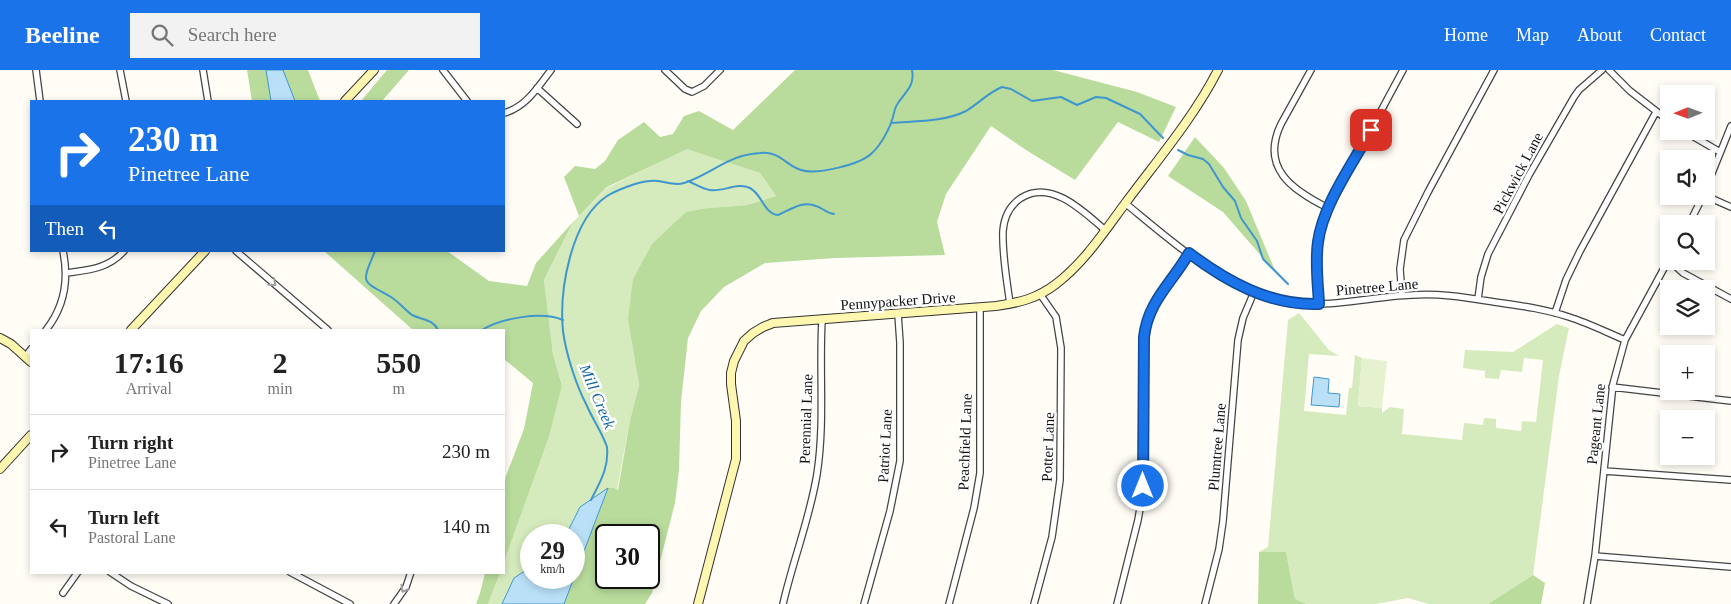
<!DOCTYPE html>
<meta charset="utf-8">
<style>
body{margin:0;font-family:"Times New Roman",serif;background:#f2f2f2;color:#222;height:100vh;display:flex;flex-direction:column;font-size:19px;white-space:nowrap}
*{box-sizing:border-box;margin:0}
p{font-size:16px;color:#767676}
.icon{flex:none;width:28px;height:28px;fill:none;stroke:currentColor;stroke-width:2;stroke-linecap:round;stroke-linejoin:round}
.map{position:relative;flex:1;overflow:hidden}
.drawer{position:absolute;left:30px;top:259px;width:475px;height:245px;display:flex;flex-direction:column;background:#fff;border-radius:0px;box-shadow:0 2px 8px #0003}
.drawer>*{flex:none}
.hud{position:absolute;left:30px;top:30px;width:475px;height:152px;border-radius:0px;box-shadow:0 2px 8px #0003;background:#1a73e8;color:#fff;overflow:hidden}
.needle{width:32px;rotate:269deg}
.tools{position:absolute;left:1660px;top:15px;display:grid;gap:10px}
.tools a{display:grid;place-items:center;width:55px;height:55px;border-radius:0px;background:#fff;box-shadow:0 2px 8px #0003;font-size:25px}
.speed{position:absolute;left:520px;top:454px;display:flex;gap:10px;font-size:25px;font-weight:700;text-align:center}
.speed>*{display:grid;place-content:center;width:65px;height:65px;border-radius:50%;background:#fff;box-shadow:0 2px 8px #0003;line-height:1}
.speed small{font-size:12px;font-weight:400}
.speed .limit{border:2px solid #111;border-radius:8px;background:#fff;color:#111}
.pin{position:absolute;display:grid;place-items:center;width:42px;height:42px;color:#fff;margin:-21px;border-radius:10px;box-shadow:0 2px 8px #0006}
.me{position:absolute;width:55px;margin:-28px;rotate:0deg;stroke-linejoin:round;filter:drop-shadow(0 0 4px #0008)}
.turn{display:flex;align-items:center;gap:18px;height:105px;padding:0 15px;font-size:22px}
.turn .icon{width:65px;height:65px;stroke-width:2.5}
.turn b{display:block;font-size:35px;line-height:42px}
.then{display:flex;align-items:center;height:48px;padding:0 15px;background:#0003;gap:10px;font-size:19px}
.eta{display:flex;justify-content:space-evenly;align-items:center;height:85px;text-align:center}
.eta b{font-size:30px;font-weight:700;line-height:35px}
ul{padding:0;list-style:none}
li{display:flex;align-items:center;gap:15px;height:75px;padding:0 15px;border-top:1px solid #e0e0e0}
li div{flex:1}
li b{display:block;font-size:19px}
li em{font-style:normal}
header{display:flex;align-items:center;gap:30px;box-sizing:border-box;height:70px;padding:0 25px;background:#1a73e8;color:#fff}
header strong{font-size:24px}
nav{display:flex;gap:28px;margin-inline-start:auto;font-size:18px}
.search{width:350px;height:45px;background:#f2f2f2;display:flex;align-items:center;gap:12px;box-sizing:border-box;padding:0 18px;border-radius:0px;color:#767676;font-size:19px}
.map>svg:first-child{display:block}
.green{fill:#d5ebbd}
.forest{fill:#b9dc9c;fill-rule:evenodd}
.pitch{fill:#e6f2cf}
.water{fill:#b9e0f7;stroke:#3f96cf}
.lines{fill:none;stroke-linecap:round;stroke-linejoin:round}
.stream{stroke:#3f96cf;stroke-width:2}
.street-casing{stroke:#444;stroke-width:8}
.secondary-casing{stroke:#333;stroke-width:10}
.street{stroke:#fff;stroke-width:5.5}
.secondary{stroke:#fff6b0;stroke-width:8}
.oneway{stroke:#a0a0a0}
.route-casing{stroke:#114b97;stroke-width:12}
.route{stroke:#1a73e8;stroke-width:9}
.labels{text-anchor:middle;stroke-width:5;stroke-linejoin:round;paint-order:stroke}
.street-label{font-size:15px;fill:#111;stroke:#fff}
.water-label{font-size:16px;font-style:italic;fill:#1768a6;stroke:#fff}
</style>
<header>
<strong>Beeline</strong>
<div class="search"><svg class="icon" aria-label="search" viewBox="0 0 24 24"><circle cx="10" cy="10" r="6"/><path d="M15 15l6 6"/></svg>Search here</div>
<nav><a>Home</a><a>Map</a><a>About</a><a>Contact</a></nav>
</header>
<div class="map">
<svg width="1731" height="534" viewBox="0 0 1731 534">
<rect width="100%" height="100%" fill="#fffdf5"/>
<path class="green" d="M 687,78 L 760,103 L 776,126 L 747,135 L 709,138 L 628,250 L 639,315 L 630,350 L 617,420 L 614,418 L 608,418 L 580,437 L 566,465 L 531,465 L 531,497 L 514,508 L 502,534 L 488,534 L 500,503 L 504,502 L 504,492 L 549,367 L 562,316 L 553,284 L 544,210 L 573,152 L 607,118 Z
M 1299,243 L 1329,280 L 1339,286 L 1309,284 L 1304,341 L 1346,345 L 1349,318 L 1352,318 L 1355,285 L 1362,288 L 1358,336 L 1382,338 L 1382,343 L 1390,337 L 1404,339 L 1402,364 L 1462,370 L 1464,353 L 1483,355 L 1484,348 L 1496,349 L 1496,358 L 1521,361 L 1522,351 L 1536,352 L 1543,290 L 1524,288 L 1522,302 L 1501,300 L 1499,309 L 1485,308 L 1485,301 L 1463,298 L 1465,280 L 1513,282 L 1557,254 L 1569,258 L 1559,306 L 1533,505 L 1488,534 L 1429,534 L 1408,528 L 1376,534 L 1307,534 L 1295,529 L 1286,482 L 1259,482 L 1268,477 L 1288,250 Z"/>
<path class="forest" d="M 247,0 L 308,0 L 320,31 L 252,31 Z
M 387,0 L 409,0 L 382,31 L 361,31 Z
M 795,0 L 1053,0 L 1137,22 L 1176,37 L 1159,72 L 1118,52 L 1075,110 L 1026,80 L 991,56 L 946,124 L 937,152 L 945,185 L 835,188 L 765,193 L 724,217 L 701,241 L 688,268 L 681,332 L 679,400 L 675,433 L 652,523 L 645,534 L 564,534 L 608,418 L 614,418 L 618,420 L 630,350 L 639,315 L 628,250 L 633,209 L 652,174 L 686,142 L 709,138 L 747,135 L 776,126 L 760,103 L 687,79 L 607,117 L 579,146 L 564,107 L 575,96 L 595,99 L 605,91 L 618,70 L 644,52 L 660,67 L 673,64 L 684,46 L 699,41 L 733,60 ZM 606,465 L 649,465 L 649,508 L 606,508 Z
M 1195,67 L 1224,98 L 1246,131 L 1276,203 L 1223,142 L 1168,106 Z
M 573,152 L 544,210 L 553,284 L 562,316 L 549,367 L 504,492 L 504,416 L 506,406 L 524,359 L 533,313 L 504,289 L 504,260 L 413,260 L 324,181 L 447,181 L 489,211 L 527,216 L 536,193 Z
M 1259,482 L 1286,482 L 1295,529 L 1307,534 L 1258,534 Z
M 485,503 L 500,503 L 488,534 L 476,534 L 480,523 Z
M 1533,505 L 1545,513 L 1541,534 L 1488,534 Z"/>
<path class="pitch" d="M 1362,288 L 1387,291 L 1382,338 L 1358,336 Z"/>
<path class="water" d="M 266,0 L 283,0 L 295,31 L 271,31 Z
M 1314,307 L 1329,309 L 1328,323 L 1340,324 L 1339,337 L 1311,335 Z
M 608,418 L 564,534 L 502,534 L 514,508 L 531,497 L 531,508 L 574,508 L 574,465 L 566,465 L 580,437 Z"/>
<g class="lines">
<path class="stream" d="M 892,53 C 916,51 944,52 966,41 C 978,34 989,22 1002,17 L 1011,19 L 1032,31 L 1061,27 L 1077,35 L 1096,27 L 1106,28 L 1140,44 L 1163,68
M 1178,80 L 1188,85 L 1203,89 L 1209,94 L 1223,117 L 1235,131 L 1241,148 L 1257,171 L 1263,189 L 1288,214
M 688,111 C 695,114 703,119 710,120 C 724,122 737,112 750,118 C 762,124 764,144 778,145 C 790,140 803,130 816,136 C 823,138 826,143 834,144
M 375,181 C 361,215 361,210 391,227 C 399,232 405,240 412,245 C 422,250 433,249 438,260
M 482,260 C 501,248 542,241 563,250
M 591,430 C 600,412 609,398 607,377 C 602,362 593,350 587,336 C 576,315 566,284 563,261 C 559,220 571,150 607,126 C 615,121 626,117 635,114 C 642,112 650,110 658,111 C 667,112 674,116 684,113 C 712,104 727,85 760,83 C 780,81 785,95 801,100 C 816,105 860,95 872,83 C 881,75 890,58 893,47 C 894,42 895,37 898,33 C 906,21 915,16 912,0"/>
<defs>
<path id="street" d="M 36,0 L 40,31
M 120,0 L 126,31
M 203,0 L 208,31
M 443,0 L 467,31
M 665,0 L 685,19 L 692,22 L 704,16 L 720,0
M 1311,0 L 1281,54 C 1260,98 1292,120 1328,138
M 1609,0 L 1630,21 L 1669,51
M 537,18 L 577,54
M 504,43 C 526,37 538,17 551,0
M 1684,61 L 1720,82
M 1706,118 L 1731,56
M 1706,126 L 1731,137
M 1125,133 C 1164,165 1214,210 1263,225 C 1279,230 1297,235 1315,234 C 1347,234 1380,226 1412,225 C 1437,223 1463,227 1488,231 C 1515,235 1542,238 1569,247 C 1588,253 1606,262 1625,270
M 1689,154 L 1703,126
M 236,181 L 328,260
M 1670,191 L 1683,203 L 1731,229
M 66,203 C 88,200 108,199 124,181
M 1402,225 L 1400,199 L 1404,170 L 1428,122 L 1494,0
M 1478,229 L 1481,207 L 1488,184 L 1529,105 L 1574,27 L 1579,20 L 1602,0
M 1010,234 C 1007,211 1002,185 1003,161 C 1004,148 1009,136 1021,128 C 1051,109 1083,141 1105,160
M 1319,234 L 1317,175 L 1324,147 L 1403,0
M 1555,243 L 1566,210 L 1580,181 L 1656,42
M 46,260 C 65,236 69,210 63,181
M 26,286 L 31,279
M 1612,317 L 1731,331
M 1604,401 L 1731,410
M 1595,486 L 1731,497
M 110,502 L 131,516 L 168,534
M 290,502 L 350,534
M 63,523 L 78,502
M 394,534 L 406,517 L 411,502
M 783,534 C 793,490 810,448 817,404 C 825,353 819,301 822,250
M 864,534 L 890,441 L 900,391 L 900,273 L 898,244
M 949,534 L 974,438 L 980,403 L 980,238
M 1034,534 L 1052,467 L 1060,410 L 1061,278 L 1056,247 L 1040,224
M 1117,534 L 1138,450 L 1142,427 L 1143,277 C 1145,233 1169,219 1189,183
M 1205,534 L 1219,479 L 1223,451 L 1238,270 L 1243,248 L 1254,222
M 1587,534 L 1595,486 L 1613,314 L 1625,270 L 1669,189"/>
<path id="secondary" d="M 345,31 L 374,0
M 131,260 L 205,181
M 0,268 L 11,274 L 31,292
M 0,399 L 31,365
M 698,534 L 736,389 L 736,351 L 731,314 L 731,303 L 734,291 L 744,271 L 753,263 L 763,257 L 773,253 L 996,236 C 1019,233 1038,228 1056,214 C 1085,192 1106,159 1127,131 C 1159,88 1194,47 1218,0"/>
</defs>
<use href="#street" class="street-casing"/>
<use href="#secondary" class="secondary-casing"/>
<use href="#street" class="street"/>
<use href="#secondary" class="secondary"/>
</g>
<defs><path id="oneway-chevron" d="M-2-3.5L2.5 0L-2 3.5" fill="none" stroke-width="1.6" stroke-linecap="round" stroke-linejoin="round" transform="scale(1.25)"/></defs>
<g class="oneway">
<use href="#oneway-chevron" transform="translate(273 213) rotate(41)"/>
<use href="#oneway-chevron" transform="translate(404 519) rotate(120)"/>
</g>
<g class="lines">
<defs>
<path id="route" d="M 1143,416 L 1144,267 C 1148,231 1172,213 1189,183 C 1226,211 1270,236 1319,234 C 1318,214 1315,192 1318,172 C 1323,134 1353,94 1371,60"/>
</defs>
<use href="#route" class="route-casing"/>
<use href="#route" class="route"/>
</g>
<g class="labels">
<g class="street-label">
<text transform="translate(1518 103) rotate(-62)" y="5">Pickwick Lane</text>
<text transform="translate(1377 217) rotate(-5)" y="5">Pinetree Lane</text>
<text transform="translate(898 231) rotate(-4)" y="5">Pennypacker Drive</text>
<text transform="translate(806 349) rotate(-88)" y="5">Perennial Lane</text>
<text transform="translate(1596 354) rotate(-84)" y="5">Pageant Lane</text>
<text transform="translate(965 372) rotate(-88)" y="5">Peachfield Lane</text>
<text transform="translate(885 376) rotate(-87)" y="5">Patriot Lane</text>
<text transform="translate(1048 377) rotate(-88)" y="5">Potter Lane</text>
<text transform="translate(1217 377) rotate(-85)" y="5">Plumtree Lane</text>
</g>
<g class="water-label">
<text transform="translate(598 326) rotate(67)" y="6">Mill Creek</text>
</g>
</g>
</svg>
<div class="tools">
<a><svg class="needle" viewBox="-14 -14 28 28"><path d="M0-13l5 13h-10z" fill="#e53935"/><path d="M0 13l5-13h-10z" fill="#767676"/></svg></a>
<a><svg class="icon" aria-label="sound" viewBox="0 0 24 24"><path d="M4 9h4l5-4v14l-5-4H4zM17 9q2 3 0 6"/></svg></a>
<a><svg class="icon" aria-label="search" viewBox="0 0 24 24"><circle cx="10" cy="10" r="6"/><path d="M15 15l6 6"/></svg></a>
<a><svg class="icon" aria-label="layers" viewBox="0 0 24 24"><path d="M12 4l9 5-9 5-9-5zM3 14l9 5 9-5"/></svg></a>
<a>+</a>
<a>−</a>
</div>
<div class="speed"><div>29<small>km/h</small></div><div class="limit">30</div></div>
<div class="pin" style="left:1371px;top:60px;background:#d93025"><svg class="icon" aria-label="arrive" viewBox="0 0 24 24"><path d="M6 21V4h12l-3 4 3 4H6"/></svg></div>
<svg class="me" style="left:1143px;top:416px" viewBox="-20 -20 40 40"><circle r="17" fill="#1a73e8" stroke="#fff" stroke-width="3"/><path d="M0-11L8 9 0 5-8 9z" fill="#fff"/></svg>
<div class="hud">
<div class="turn"><svg class="icon" aria-label="right" viewBox="0 0 24 24"><path d="M7 20v-9h11M14 6l5 5-5 5"/></svg><div><b>230 m</b>Pinetree Lane</div></div>
<div class="then">Then<svg class="icon" aria-label="left" viewBox="0 0 24 24"><path d="M17 20v-9H6M10 6l-5 5 5 5"/></svg></div>
</div>
<section class="drawer">
<div class="eta">
<div><b>17:16</b><p>Arrival</p></div>
<div><b>2</b><p>min</p></div>
<div><b>550</b><p>m</p></div>
</div>
<ul>
<li><svg class="icon" aria-label="right" viewBox="0 0 24 24"><path d="M7 20v-9h11M14 6l5 5-5 5"/></svg><div><b>Turn right</b><p>Pinetree Lane</p></div><em>230 m</em></li>
<li><svg class="icon" aria-label="left" viewBox="0 0 24 24"><path d="M17 20v-9H6M10 6l-5 5 5 5"/></svg><div><b>Turn left</b><p>Pastoral Lane</p></div><em>140 m</em></li>
</ul>
</section>
</div>
